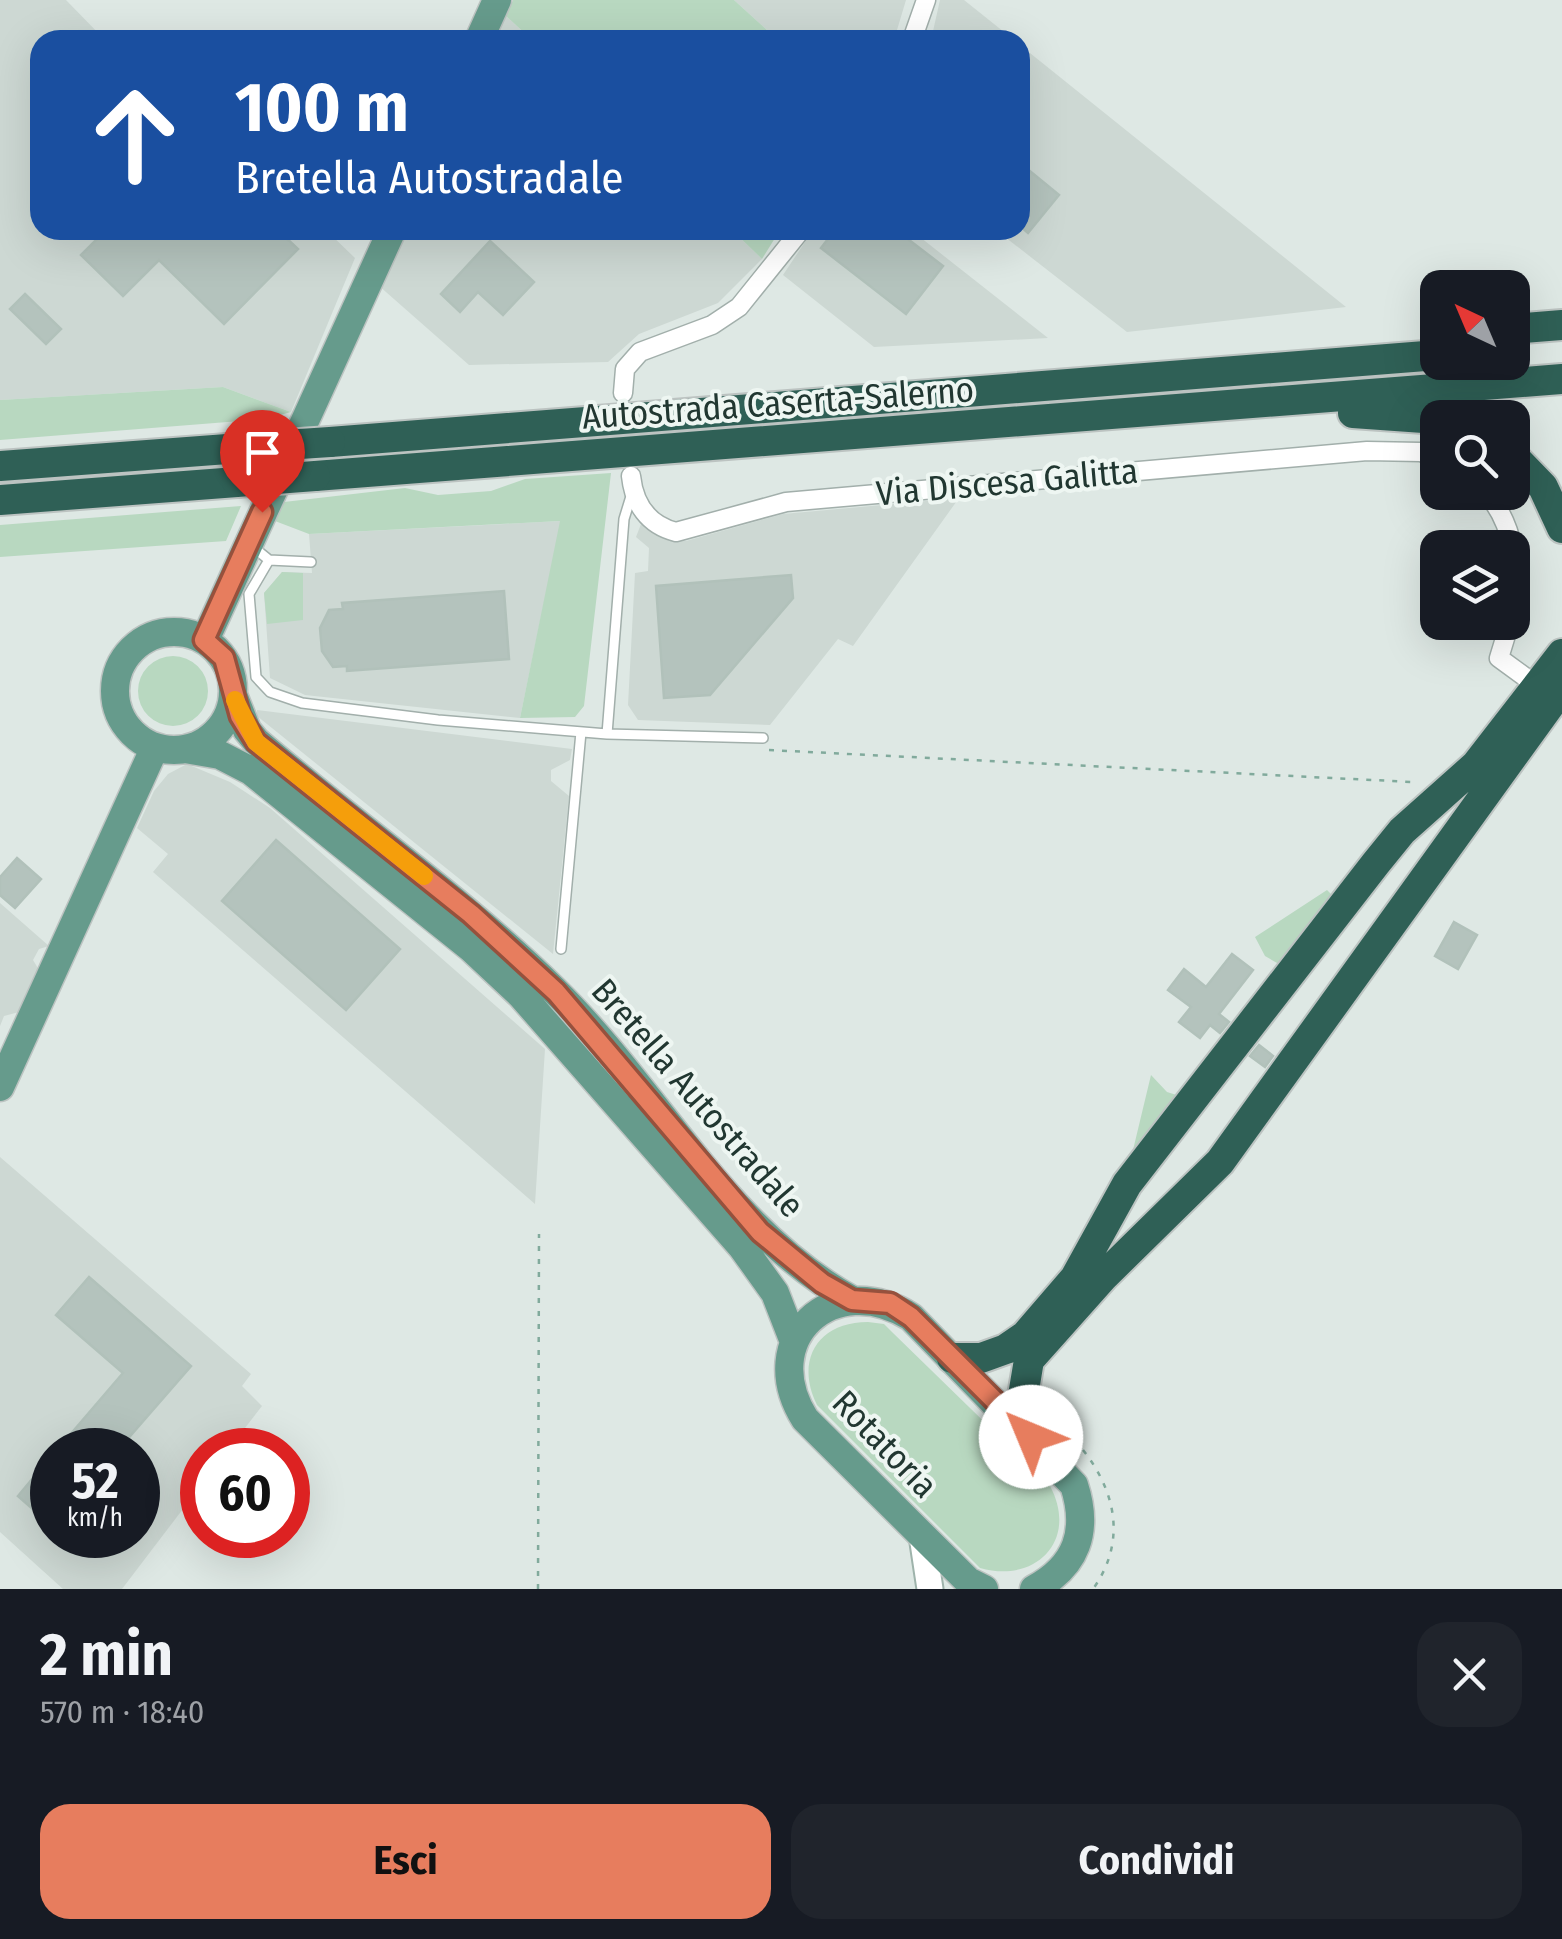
<!DOCTYPE html>
<html lang="it">
<meta charset="utf-8">
<style>
body{margin:0;font-family:"Fira Sans Condensed",sans-serif;background:#20242c;color:#f1f3f6;height:100vh;display:flex;flex-direction:column;font-size:38px;white-space:nowrap}
*{box-sizing:border-box;margin:0}
p{font-size:32px;color:#9ea1a6}
.icon{flex:none;width:55px;height:55px;fill:none;stroke:currentColor;stroke-width:2;stroke-linecap:round;stroke-linejoin:round}
.map{position:relative;height:1589px;overflow:hidden}
.drawer{display:flex;flex-direction:column;background:#171b24;flex:1}
.drawer>*{flex:none}
.top-card{position:absolute;left:30px;top:30px;width:1000px;height:210px;border-radius:30px;box-shadow:0 10px 40px #0002;background:#1a4fa0;color:#fff;overflow:hidden}
.needle{width:65px;rotate:316deg}
.controls{position:absolute;left:1420px;top:270px;display:grid;gap:20px}
.controls a{display:grid;place-items:center;width:110px;height:110px;border-radius:20px;background:#171b24;box-shadow:0 10px 40px #0002;font-size:50px}
.speed{position:absolute;left:30px;top:1428px;display:flex;gap:20px;font-size:50px;font-weight:700;text-align:center}
.speed>*{display:grid;place-content:center;width:130px;height:130px;border-radius:50%;background:#171b24;box-shadow:0 10px 40px #0002;line-height:1}
.speed small{font-size:25px;font-weight:400}
.speed .limit{border:15px solid #d22;background:#fff;color:#111}
.pin{position:absolute;display:grid;place-items:center;width:85px;height:85px;color:#fff;margin:-102px -42px;border-radius:50% 50% 50% 0;rotate:-45deg;box-shadow:0 0 10px #0007}
.pin .icon{rotate:45deg}
.me{position:absolute;width:110px;margin:-55px;rotate:315deg;stroke-linejoin:round;filter:drop-shadow(0 0 8px #0008)}
.turn{display:flex;align-items:center;gap:35px;height:210px;padding:0 40px;font-size:45px}
.turn .icon{width:130px;height:130px;stroke-width:2.5}
.turn b{display:block;font-size:70px;line-height:85px}
.round{display:grid;place-items:center;flex:none;width:105px;height:105px;border-radius:30px;background:#20242c}
.headline{display:flex;align-items:center;justify-content:space-between;height:170px;padding:0 40px}
h1{font-size:60px;font-weight:700;line-height:75px}
.action{display:flex;gap:20px;margin-top:auto;padding:20px 40px}
.action a{flex:1;height:115px;border-radius:30px;background:#e77d5e;color:#111;font-size:40px;font-weight:700;line-height:115px;text-align:center}
.action a+a{background:#20242c;color:#f1f3f6}
.map>svg:first-child{display:block}
.built{fill:#cdd8d3;fill-rule:evenodd}
.green{fill:#b8d8c0}
.building{fill:#b4c3bd;stroke:#b1c1ba;stroke-width:2.5}
.lines{fill:none;stroke-linecap:round;stroke-linejoin:round}
.lane-casing{stroke:#a2afab;stroke-width:12}
.street-casing{stroke:#a2afab;stroke-width:21}
.secondary-casing{stroke:#9eb3ab;stroke-width:29}
.primary-casing{stroke:#bcc3c1;stroke-width:31}
.highway-casing{stroke:#bcc3c1;stroke-width:34}
.path{stroke:#81aa9c;stroke-width:2.5;stroke-dasharray:5 8;stroke-linecap:butt}
.lane{stroke:#fff;stroke-width:9}
.street{stroke:#fff;stroke-width:18}
.secondary{stroke:#fff;stroke-width:25}
.primary{stroke:#669b8c;stroke-width:28}
.highway{stroke:#2f6056;stroke-width:30}
.highway-bridge-casing{stroke:#bcc3c1;stroke-width:34;stroke-linecap:butt}
.highway-bridge{stroke:#2f6056;stroke-width:30}
.route-casing{stroke:#96513d;stroke-width:25}
.route{stroke:#e77d5e;stroke-width:18}
.slow{stroke:#f59e0b;stroke-width:18}
.labels{text-anchor:middle;stroke-width:8;stroke-linejoin:round;paint-order:stroke}
.street-label{font-size:35px;fill:#213731;stroke:#eef6f2}
</style>
<div class="map">
<svg width="1562" height="1589" viewBox="0 0 1562 1589">
<rect width="100%" height="100%" fill="#dee8e4"/>
<path class="built" d="M 0,0 L 66,0 L 105,40 L 40,40 L 40,230 L 326,230 L 355,258 L 291,412 L 223,387 L 0,400 Z
M 734,0 L 906,0 L 894,40 L 778,40 Z
M 940,0 L 964,0 L 1014,40 L 931,40 Z
M 506,16 L 532,40 L 495,40 Z
M 1020,45 L 1346,307 L 1127,332 L 996,230 L 1020,230 Z
M 405,230 L 732,230 L 762,259 L 718,303 L 639,334 L 608,362 L 469,365 L 378,285 Z
M 813,230 L 911,230 L 1048,338 L 874,347 L 783,275 Z
M 959,498 L 853,646 L 838,639 L 770,725 L 638,720 L 628,705 L 635,573 L 648,571 L 649,548 L 636,537 L 641,524 L 655,534 L 686,541 L 783,514 Z
M 561,521 L 520,718 L 305,695 L 270,678 L 264,593 L 282,572 L 312,573 L 309,534 Z
M 257,710 L 572,749 L 570,760 L 551,770 L 551,781 L 569,796 L 553,954 L 257,716 Z
M 187,764 L 230,782 L 270,808 L 545,1049 L 535,1204 L 153,872 L 168,854 L 137,828 L 154,791 L 168,774 Z
M 0,903 L 49,946 L 39,949 L 33,960 L 39,970 L 19,1012 L 4,1016 L 0,1026 Z
M 0,1157 L 251,1374 L 242,1386 L 262,1406 L 228,1450 L 202,1450 L 202,1484 L 122,1589 L 63,1589 L 0,1532 ZM 52,1450 L 138,1450 L 138,1535 L 52,1535 Z"/>
<path class="green" d="M 513,0 L 734,0 L 778,40 L 532,40 L 506,16 Z
M 732,230 L 780,230 L 762,259 Z
M 223,387 L 291,412 L 266,419 L 0,440 L 0,400 Z
M 611,473 L 584,706 L 575,717 L 520,718 L 560,521 L 309,534 L 275,521 L 284,502 L 405,488 L 438,495 L 491,491 L 525,479 Z
M 241,506 L 226,541 L 0,557 L 0,525 Z
M 282,572 L 303,573 L 303,620 L 267,624 L 264,593 Z
M138 691a35 35 0 1 1 70 0a35 35 0 1 1-70 0Z
M 1327,890 L 1335,898 L 1284,967 L 1265,956 L 1255,937 Z
M 1151,1075 L 1167,1092 L 1183,1097 L 1141,1154 L 1133,1150 Z
M 868,1322 L 884,1324 L 892,1332 L 1050,1486 C 1079,1540 1036,1584 980,1568 L 817,1405 C 795,1361 817,1322 868,1322 Z"/>
<path class="building" d="M 1020,163 L 1059,195 L 1028,233 L 1020,226 Z
M 106,230 L 290,230 L 284,236 L 298,249 L 224,324 L 159,260 L 123,296 L 81,255 Z
M 835,230 L 896,230 L 943,266 L 906,314 L 821,248 Z
M 490,241 L 534,282 L 503,315 L 478,292 L 460,312 L 441,294 Z
M 25,294 L 61,329 L 46,344 L 10,309 Z
M 791,575 L 793,598 L 710,695 L 664,698 L 656,586 Z
M 504,591 L 509,659 L 347,671 L 347,666 L 333,667 L 322,651 L 320,628 L 329,610 L 343,609 L 342,603 Z
M 276,840 L 400,949 L 346,1010 L 222,901 Z
M 17,858 L 41,879 L 15,908 L 0,895 L 0,877 Z
M 1454,922 L 1477,935 L 1458,969 L 1435,956 Z
M 1232,954 L 1253,970 L 1219,1014 L 1229,1022 L 1220,1033 L 1210,1025 L 1200,1038 L 1179,1022 L 1191,1007 L 1168,990 L 1184,969 L 1206,987 Z
M 1259,1045 L 1273,1056 L 1265,1067 L 1250,1056 Z
M 89,1277 L 191,1366 L 118,1450 L 57,1450 L 123,1373 L 56,1315 Z
M 52,1455 L 52,1526 L 18,1496 Z"/>
<g class="lines">
<defs>
<path id="lane" d="M 253,547 L 269,560 L 311,562
M 269,560 L 249,594 L 256,677 L 270,692 L 302,703 L 438,720 L 607,734 L 763,738
M 607,734 L 624,519 L 632,493
M 561,949 L 581,732"/>
<path id="street" d="M 912,40 L 926,0
M 623,393 L 625,369 L 640,352 L 712,325 L 739,307 L 801,230
M 631,476 C 634,504 648,525 676,532 L 786,502 L 1367,451 L 1421,452 L 1438,459
M 1486,492 C 1514,525 1521,571 1512,612
M 1510,622 L 1499,658 L 1525,677"/>
<path id="secondary" d="M 922,1536 L 930,1589"/>
<path id="primary" d="M 479,40 L 497,0
M115 691a59 59 0 1 1 118 0a59 59 0 1 1-118 0Z
M 205,640 L 392,230
M 233,695 L 247,730 L 256,741 C 355,826 461,899 554,990 C 656,1089 725,1230 852,1300
M 185,749 L 220,755 L 251,771 L 471,948 L 521,995 L 742,1247 L 775,1293 L 794,1342
M 0,1087 L 155,747
M 984,1589 L 968,1581 L 805,1419 C 755,1339 833,1268 911,1317 L 1074,1485 C 1089,1531 1077,1566 1034,1589"/>
<path id="highway" d="M 1512,329 L 1562,325
M 1353,413 L 1438,419
M 330,442 L 1438,355
M 1512,455 L 1543,487 L 1562,528
M 0,466 L 254,447
M 315,476 L 1562,379
M 0,500 L 237,482
M 952,1358 L 981,1358 L 1006,1349 L 1025,1336 L 1075,1278 L 1127,1184 L 1376,863 L 1402,831 L 1476,765 L 1562,654
M 1031,1437 L 1023,1396 L 1029,1360 L 1103,1277 L 1220,1162 L 1562,688"/>
</defs>
<use href="#lane" class="lane-casing"/>
<use href="#street" class="street-casing"/>
<use href="#secondary" class="secondary-casing"/>
<use href="#primary" class="primary-casing"/>
<use href="#highway" class="highway-casing"/>
<path class="path" d="M 769,750 L 1412,782
M 1083,1450 C 1117,1493 1126,1543 1093,1589
M 538,1589 L 539,1234"/>
<use href="#lane" class="lane"/>
<use href="#street" class="street"/>
<use href="#secondary" class="secondary"/>
<use href="#primary" class="primary"/>
<use href="#highway" class="highway"/>
<defs>
<path id="highway-bridge" d="M 254,447 L 330,442
M 237,482 L 315,476"/>
</defs>
<use href="#highway-bridge" class="highway-bridge-casing"/>
<use href="#highway-bridge" class="highway-bridge"/>
</g>
<g class="lines">
<defs>
<path id="route" d="M 262,512 L 204,640 L 224,658 L 240,716 L 256,742 L 471,914 L 556,992 L 760,1232 L 822,1283 L 852,1300 L 890,1303 L 911,1317 L 1031,1437"/>
</defs>
<use href="#route" class="route-casing"/>
<use href="#route" class="route"/>
<path class="slow" d="M 235,700 L 256,742 L 424,876"/>
</g>
<g class="labels">
<g class="street-label">
<text transform="translate(778 403) rotate(-4)" y="12">Autostrada Caserta-Salerno</text>
<text transform="translate(1007 482) rotate(-5)" y="12">Via Discesa Galitta</text>
<text transform="translate(698 1098) rotate(49)" y="12">Bretella Autostradale</text>
<text transform="translate(885 1444) rotate(46)" y="12">Rotatoria</text>
</g>
</g>
</svg>
<div class="controls">
<a><svg class="needle" viewBox="-14 -14 28 28"><path d="M0-13l5 13h-10z" fill="#e53935"/><path d="M0 13l5-13h-10z" fill="#9ea1a6"/></svg></a>
<a><svg class="icon" aria-label="search" viewBox="0 0 24 24"><circle cx="10" cy="10" r="6"/><path d="M15 15l6 6"/></svg></a>
<a><svg class="icon" aria-label="layers" viewBox="0 0 24 24"><path d="M12 4l9 5-9 5-9-5zM3 14l9 5 9-5"/></svg></a>
</div>
<div class="speed"><div>52<small>km/h</small></div><div class="limit">60</div></div>
<div class="pin" style="left:262px;top:512px;background:#d93025"><svg class="icon" aria-label="arrive" viewBox="0 0 24 24"><path d="M6 21V4h12l-3 4 3 4H6"/></svg></div>
<svg class="me" style="left:1031px;top:1437px" viewBox="-20 -20 40 40"><circle r="19" fill="#fff"/><path d="M0-13L10 11 0 6-10 11z" fill="#e77d5e"/></svg>
<div class="top-card">
<div class="turn"><svg class="icon" aria-label="ahead" viewBox="0 0 24 24"><path d="M12 20V5M6 11l6-6 6 6"/></svg><div><b>100 m</b>Bretella Autostradale</div></div>
</div>
</div>
<section class="drawer">
<div class="headline"><div><h1>2 min</h1><p>570 m · 18:40</p></div><a class="round"><svg class="icon" aria-label="close" viewBox="0 0 24 24"><path d="M6 6l12 12M18 6L6 18"/></svg></a></div>
<div class="action"><a>Esci</a><a>Condividi</a></div>
</section>
